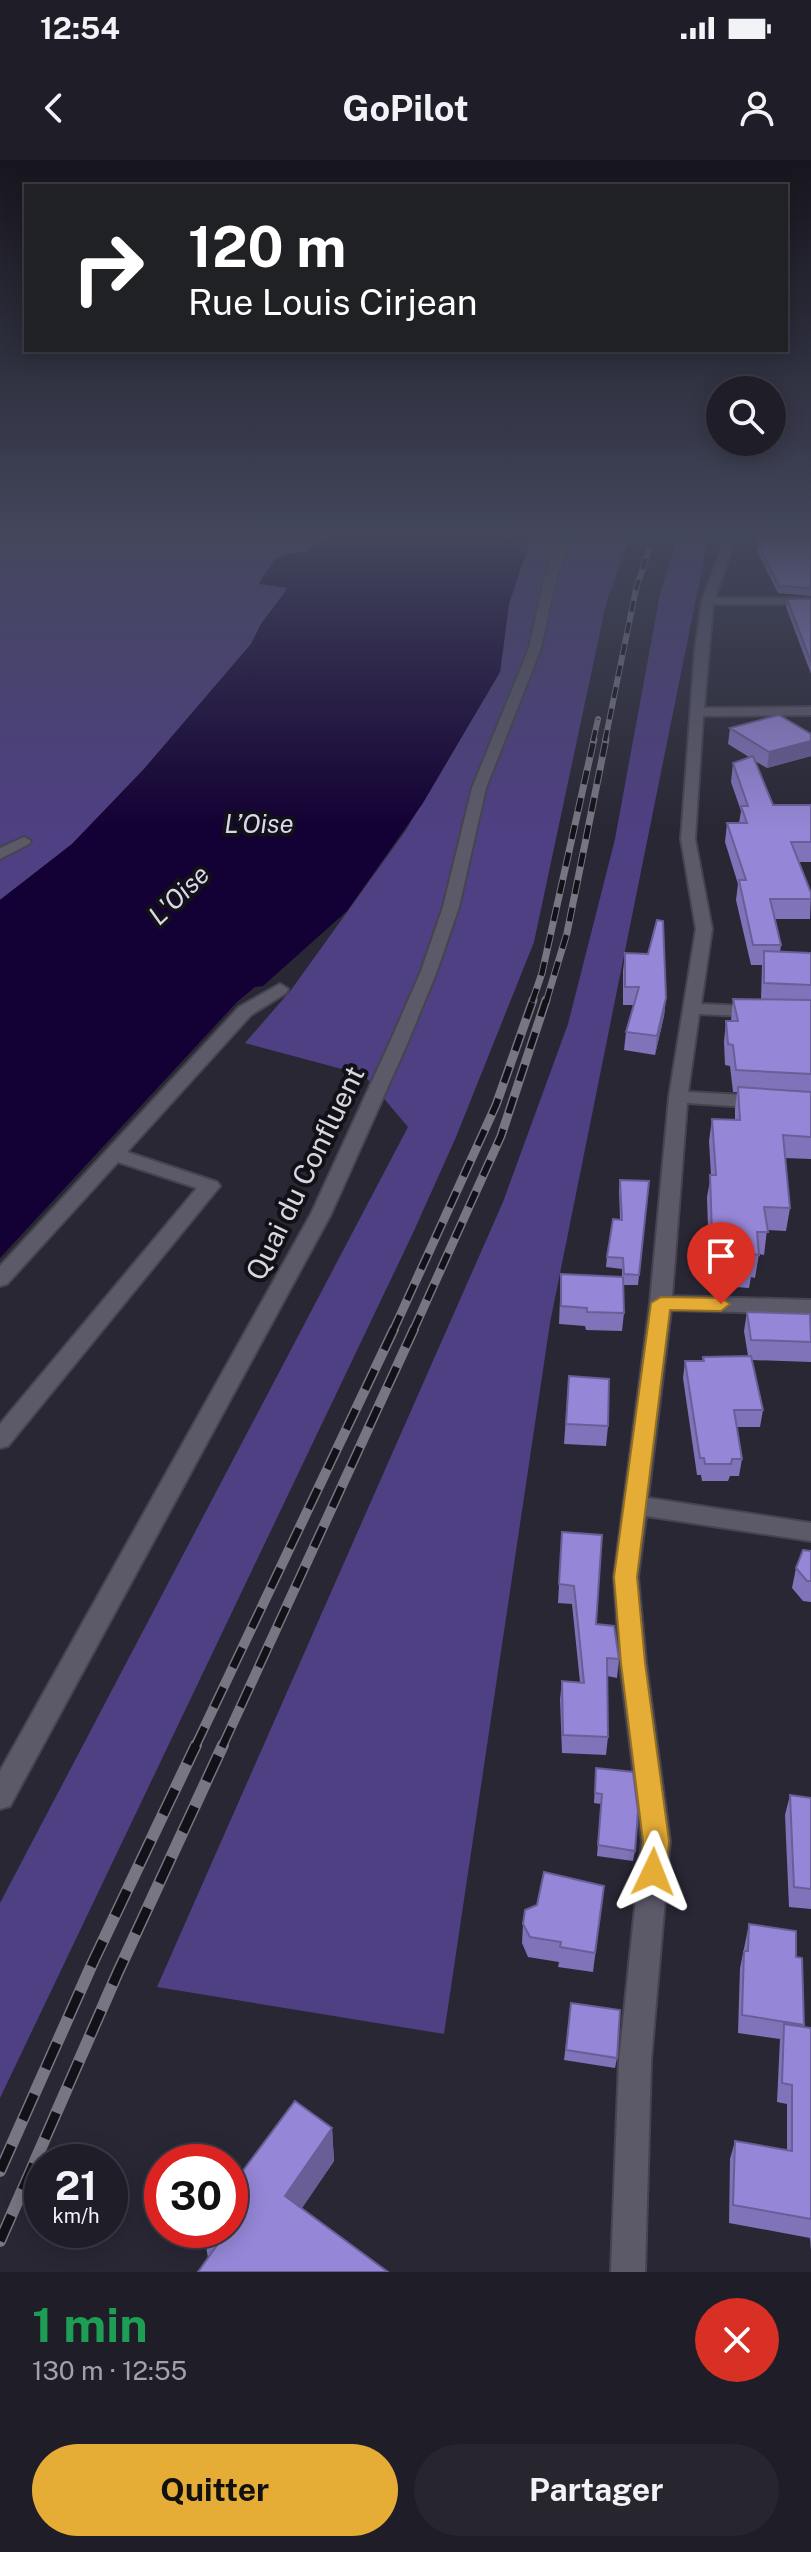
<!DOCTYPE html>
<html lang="fr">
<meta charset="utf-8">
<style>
body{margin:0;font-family:"Public Sans",sans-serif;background:#27262f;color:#f1f3f6;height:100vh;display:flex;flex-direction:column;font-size:30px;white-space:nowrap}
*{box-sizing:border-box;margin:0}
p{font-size:26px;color:#a1a2a7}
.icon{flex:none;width:44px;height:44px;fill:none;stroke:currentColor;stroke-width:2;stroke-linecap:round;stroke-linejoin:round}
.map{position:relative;height:2112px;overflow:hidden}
.drawer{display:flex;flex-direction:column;background:#1f1d27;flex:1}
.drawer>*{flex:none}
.banner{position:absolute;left:24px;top:24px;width:764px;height:168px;border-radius:0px;box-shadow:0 4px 20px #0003,0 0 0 2px #3c3b44;background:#202124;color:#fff;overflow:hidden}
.buttons{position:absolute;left:706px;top:216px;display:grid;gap:16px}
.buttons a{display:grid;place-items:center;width:80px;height:80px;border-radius:50%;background:#1f1d27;box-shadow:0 4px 20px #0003,0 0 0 2px #3c3b44;font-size:40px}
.speed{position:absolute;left:24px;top:1984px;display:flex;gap:16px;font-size:40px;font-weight:700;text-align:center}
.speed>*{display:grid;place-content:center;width:104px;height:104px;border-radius:50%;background:#1f1d27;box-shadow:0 4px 20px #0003,0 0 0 2px #3c3b44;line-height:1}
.speed small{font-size:20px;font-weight:400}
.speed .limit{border:12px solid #d22;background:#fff;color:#111}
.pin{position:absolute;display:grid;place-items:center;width:68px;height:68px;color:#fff;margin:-82px -34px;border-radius:50% 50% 50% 0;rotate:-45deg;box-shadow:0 0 8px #0007}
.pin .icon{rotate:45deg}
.me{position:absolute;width:88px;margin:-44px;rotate:2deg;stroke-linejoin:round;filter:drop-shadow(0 0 6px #0008)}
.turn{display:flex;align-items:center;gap:28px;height:168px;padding:0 32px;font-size:36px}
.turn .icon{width:104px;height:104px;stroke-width:2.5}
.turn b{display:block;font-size:56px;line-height:68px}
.round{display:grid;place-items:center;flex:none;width:84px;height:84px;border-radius:42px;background:#27262f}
.overview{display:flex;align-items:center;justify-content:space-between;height:136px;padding:0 32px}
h1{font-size:48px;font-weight:700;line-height:60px;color:#1e9e55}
.button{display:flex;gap:16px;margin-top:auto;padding:16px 32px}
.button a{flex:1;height:92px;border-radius:48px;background:#e5ad36;color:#111;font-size:32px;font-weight:700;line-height:92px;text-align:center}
.button a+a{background:#27262f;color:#f1f3f6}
.status{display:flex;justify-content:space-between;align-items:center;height:56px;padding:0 40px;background:#1f1d27;direction:ltr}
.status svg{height:22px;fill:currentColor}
header{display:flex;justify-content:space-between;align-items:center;height:104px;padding:0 32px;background:#1f1d27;font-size:36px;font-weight:700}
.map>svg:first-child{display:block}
.green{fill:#4f3f83}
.water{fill:#130034}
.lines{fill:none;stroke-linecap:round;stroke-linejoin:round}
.minor-casing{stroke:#45444f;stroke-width:4}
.minor{fill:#5c5a69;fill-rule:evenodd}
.rail-far4-casing{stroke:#787682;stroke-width:6}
.rail-far3-casing{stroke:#787682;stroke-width:7}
.rail-far2-casing{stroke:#787682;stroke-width:9}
.rail-far1-casing{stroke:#787682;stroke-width:10}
.rail-casing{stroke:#787682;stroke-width:12}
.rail-far4{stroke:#121117;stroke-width:4;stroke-dasharray:11;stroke-linecap:butt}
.rail-far3{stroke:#121117;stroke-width:5;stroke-dasharray:14;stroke-linecap:butt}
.rail-far2{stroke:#121117;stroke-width:6;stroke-dasharray:17;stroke-linecap:butt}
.rail-far1{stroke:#121117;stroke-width:7;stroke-dasharray:22;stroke-linecap:butt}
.rail{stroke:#121117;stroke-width:9;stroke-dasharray:28;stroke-linecap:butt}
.wall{fill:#8173b9}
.shaded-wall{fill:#695e96}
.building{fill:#9686d7;stroke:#695e96;stroke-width:2}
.route{fill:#e5ad36;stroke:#957023;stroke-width:2}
.labels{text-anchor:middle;stroke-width:8;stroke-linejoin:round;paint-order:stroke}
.far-water-label{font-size:26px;font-style:italic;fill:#dad7ed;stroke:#121117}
.street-label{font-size:28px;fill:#d8d7e0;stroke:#121117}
</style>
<div class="status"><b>12:54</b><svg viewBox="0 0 49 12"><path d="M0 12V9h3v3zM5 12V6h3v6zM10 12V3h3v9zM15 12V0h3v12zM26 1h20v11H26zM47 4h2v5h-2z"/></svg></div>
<header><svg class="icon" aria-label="back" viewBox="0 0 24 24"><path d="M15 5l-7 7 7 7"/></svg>GoPilot<svg class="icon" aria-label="person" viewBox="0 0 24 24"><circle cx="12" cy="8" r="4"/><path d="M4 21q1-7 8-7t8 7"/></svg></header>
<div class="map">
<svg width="811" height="2112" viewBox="0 0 811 2112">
<rect width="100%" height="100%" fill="#292734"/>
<path class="green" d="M 0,374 L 326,374 L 307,392 C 278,394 275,399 259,423 L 288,428 L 261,464 L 251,484 L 144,609 L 72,684 L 0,740 Z
M 532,374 L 631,374 L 606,444 L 534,782 L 456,977 L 413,1073 L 0,1938 L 0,1743 L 408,967 L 364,915 L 245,883 L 291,830 L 406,670 L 500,512 L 509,444 Z
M 679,374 L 709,374 L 550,1163 L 444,1874 L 157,1827 L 503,1042 L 568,864 L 615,679 L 660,434 Z"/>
<path class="water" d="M 326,374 L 532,374 L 509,444 L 500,512 L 423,643 L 347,751 L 263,826 L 255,827 L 237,842 L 0,1098 L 0,740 L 72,684 L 144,609 L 251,484 L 261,464 L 288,428 L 259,424 C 276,396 275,394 307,392 Z"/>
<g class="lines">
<defs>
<path id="minor" d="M 562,374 L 572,374 L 556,420 L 541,488 L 486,628 L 459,747 L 437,811 L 408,882 L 331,1054 L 10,1646 L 0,1649 L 0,1611 L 311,1054 L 390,882 L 421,811 L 443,747 L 472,628 L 529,488 L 544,420 Z
M 727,374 L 737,374 L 715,438 L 811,438 L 811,444 L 713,444 L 704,548 L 811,547 L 811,555 L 703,556 L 695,679 L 712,769 L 701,844 L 811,849 L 811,859 L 699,854 L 688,932 L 811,939 L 811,951 L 687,943 L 672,1136 L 811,1140 L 811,1154 L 671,1150 L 648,1338 L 811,1363 L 811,1381 L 646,1356 L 638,1417 L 646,1503 L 670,1681 L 651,1900 L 645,2112 L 611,2112 L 619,1900 L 642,1681 L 620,1503 L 614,1417 L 650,1143 L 669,937 L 696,769 L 681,679 L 695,490 L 702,441 Z
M 24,677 L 31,681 L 29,684 L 0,699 L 0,688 Z
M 280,824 L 288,829 L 286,833 L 251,855 L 127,992 L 217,1022 L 220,1026 L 8,1286 L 0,1288 L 0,1264 L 197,1028 L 118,1002 L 7,1124 L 0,1126 L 0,1106 L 239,847 Z"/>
</defs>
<use href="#minor" class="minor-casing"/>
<use href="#minor" class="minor"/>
<defs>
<path id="rail-far4" d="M 593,581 L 598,559
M 605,581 L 636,429 L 654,374"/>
<path id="rail-far3" d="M 532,842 L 542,813 L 594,579
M 546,842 L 567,773 L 606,579"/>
<path id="rail-far2" d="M 393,1171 L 496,945 L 533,840
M 413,1171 L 501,976 L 546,840"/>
<path id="rail-far1" d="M 195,1587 L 394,1169
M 222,1587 L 414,1169"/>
<path id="rail" d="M 0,2011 L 93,1802 L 196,1585
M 0,2081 L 118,1812 L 223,1585"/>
</defs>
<use href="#rail-far4" class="rail-far4-casing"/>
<use href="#rail-far3" class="rail-far3-casing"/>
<use href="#rail-far2" class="rail-far2-casing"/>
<use href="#rail-far1" class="rail-far1-casing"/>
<use href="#rail" class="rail-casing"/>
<use href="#rail-far4" class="rail-far4"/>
<use href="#rail-far3" class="rail-far3"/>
<use href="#rail-far2" class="rail-far2"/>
<use href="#rail-far1" class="rail-far1"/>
<use href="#rail" class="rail"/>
</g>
<path class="wall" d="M 758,374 L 811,374 L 811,436 L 778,433 L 757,391 L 758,384 L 759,384 L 757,380 Z
M 787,439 L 811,439 L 811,514 L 786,447 Z
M 730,568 L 811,574 L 811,596 L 767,608 L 755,601 L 773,645 L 811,645 L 811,702 L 798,702 L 811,733 L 810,759 L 775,759 L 781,785 L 780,792 L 811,793 L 811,999 L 785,998 L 790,1048 L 786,1071 L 767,1070 L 764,1095 L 759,1094 L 755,1118 L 751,1117 L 749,1128 L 710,1125 L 707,1037 L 711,1015 L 709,981 L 712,959 L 735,960 L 735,949 L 737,932 L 733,932 L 730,906 L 725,905 L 724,882 L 726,861 L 731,861 L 733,839 L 761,839 L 762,805 L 751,805 L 736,740 L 738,724 L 725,682 L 727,663 L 739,663 L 741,651 L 731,622 L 733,603 L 749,597 L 728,584 Z
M 625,793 L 666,838 L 664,856 L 655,895 L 624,890 L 626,872 L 634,845 L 623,845 L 623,811 Z
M 620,1020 L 649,1021 L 638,1125 L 623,1125 L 624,1153 L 622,1171 L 586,1170 L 585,1166 L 559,1164 L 561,1114 L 622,1117 L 622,1109 L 606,1107 L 607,1097 L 620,1059 L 619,1030 Z
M 747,1152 L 811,1157 L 811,1202 L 752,1200 L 763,1250 L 760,1267 L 737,1267 L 742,1299 L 739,1316 L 730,1316 L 728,1321 L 702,1321 L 701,1315 L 697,1315 L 683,1218 L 685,1201 L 702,1201 L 703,1197 L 748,1196 L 744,1171 Z
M 569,1216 L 608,1266 L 606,1286 L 564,1284 Z
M 562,1372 L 596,1464 L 619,1499 L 617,1518 L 607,1516 L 608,1577 L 606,1595 L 562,1593 L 560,1539 L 562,1521 L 580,1522 L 572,1444 L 558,1443 Z
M 811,1391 L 811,1442 L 803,1441 L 792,1428 L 796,1408 Z
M 596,1608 L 635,1691 L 633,1701 L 597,1696 L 601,1644 L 594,1643 Z
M 790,1635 L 811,1638 L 811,1749 L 789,1747 L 785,1655 Z
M 604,1726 L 593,1812 L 558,1807 L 559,1802 L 528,1797 L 522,1783 L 523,1764 Z
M 749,1764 L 796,1797 L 804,1867 L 811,1868 L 811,2091 L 810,2078 L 729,2063 L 730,1999 L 735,1981 L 787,1990 L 787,1944 L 777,1942 L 780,1879 L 738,1873 L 740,1808 Z
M 571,1843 L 617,1898 L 615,1908 L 564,1900 Z
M 332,1968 L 334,2001 L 301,2049 L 208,2098 L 203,2070 L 230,2070 Z"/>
<path class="shaded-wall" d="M 811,581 L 811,596 L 767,608 L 769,592 Z
M 666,838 L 664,856 L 655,895 L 657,876 Z
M 332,1968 L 334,2001 L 288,2069 L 285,2036 Z"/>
<path class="building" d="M 758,374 L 811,374 L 811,428 L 779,426 L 758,384 L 763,384 Z
M 787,439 L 811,439 L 811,502 Z
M 779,555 L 811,574 L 811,581 L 769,592 L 730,568 Z
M 753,596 L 773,645 L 811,645 L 811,682 L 791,682 L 811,733 L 811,739 L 770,739 L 781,785 L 753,785 L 739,720 L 746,720 L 727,663 L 747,663 L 741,646 L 748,646 L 733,603 Z
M 657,760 L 663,761 L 666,838 L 657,876 L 626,872 L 639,827 L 625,827 L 625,793 L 648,794 Z
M 764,791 L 811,793 L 811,825 L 764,823 Z
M 733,839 L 811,840 L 811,914 L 736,910 L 733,885 L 728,884 L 726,861 L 738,861 Z
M 738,927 L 811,932 L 811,977 L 783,975 L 790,1048 L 764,1047 L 768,1072 L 757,1072 L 759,1095 L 752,1094 L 753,1105 L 713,1103 L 710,1015 L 716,1015 L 712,959 L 740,960 Z
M 620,1020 L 649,1021 L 639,1115 L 624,1114 L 623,1098 L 607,1097 L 613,1059 L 622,1060 Z
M 561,1114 L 623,1117 L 624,1153 L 587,1152 L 587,1148 L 561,1146 Z
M 747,1152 L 810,1154 L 811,1182 L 751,1180 Z
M 751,1196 L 763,1250 L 734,1250 L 742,1299 L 732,1299 L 731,1304 L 705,1304 L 704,1298 L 700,1298 L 685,1201 L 704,1201 L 703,1197 Z
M 569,1216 L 609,1219 L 608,1266 L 566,1264 Z
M 562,1372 L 602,1375 L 596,1464 L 614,1466 L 619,1499 L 607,1498 L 608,1577 L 563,1575 L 562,1521 L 584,1523 L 574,1426 L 559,1424 Z
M 803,1390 L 811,1391 L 811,1421 L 807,1421 L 796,1408 Z
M 596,1608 L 633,1612 L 638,1651 L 635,1691 L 598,1685 L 602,1634 L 595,1633 Z
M 790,1635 L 811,1638 L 811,1729 L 794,1727 Z
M 544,1712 L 604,1726 L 595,1793 L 560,1787 L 561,1782 L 530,1777 L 523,1764 L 525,1750 L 537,1745 Z
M 749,1764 L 796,1771 L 796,1797 L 802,1798 L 804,1865 L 742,1855 L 744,1791 L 748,1791 Z
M 571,1843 L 620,1850 L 617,1898 L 566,1890 Z
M 784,1864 L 811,1868 L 811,2059 L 733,2045 L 735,1981 L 792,1991 L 792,1925 L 782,1923 Z
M 295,1941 L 332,1968 L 285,2036 L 388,2112 L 198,2112 L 220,2081 L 207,2070 L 230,2070 L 230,2028 Z"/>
<linearGradient id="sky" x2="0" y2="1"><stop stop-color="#17151d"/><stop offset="0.56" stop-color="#43475c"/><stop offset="1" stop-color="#43475c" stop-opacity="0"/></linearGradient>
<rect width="811" height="670" fill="url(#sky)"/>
<path class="route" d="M 661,1137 L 721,1138 L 730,1144 L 721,1151 L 670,1150 L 637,1417 L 645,1503 L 669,1681 L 666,1712 L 662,1720 L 653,1724 L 643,1720 L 640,1712 L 643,1681 L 621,1503 L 614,1417 L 651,1143 Z"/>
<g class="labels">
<g class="far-water-label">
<text x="259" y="673">L’Oise</text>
<text transform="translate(179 735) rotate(-44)" y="9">L'Oise</text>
</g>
<g class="street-label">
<text transform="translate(305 1013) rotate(-64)" y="10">Quai du Confluent</text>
</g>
</g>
</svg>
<div class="buttons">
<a><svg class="icon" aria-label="search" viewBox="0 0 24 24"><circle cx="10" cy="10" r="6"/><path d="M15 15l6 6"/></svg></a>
</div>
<div class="speed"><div>21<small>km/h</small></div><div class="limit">30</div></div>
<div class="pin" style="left:721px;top:1144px;background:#d93025"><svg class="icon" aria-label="arrive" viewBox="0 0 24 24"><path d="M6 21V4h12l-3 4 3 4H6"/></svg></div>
<svg class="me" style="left:653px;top:1712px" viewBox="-20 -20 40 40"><path d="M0-17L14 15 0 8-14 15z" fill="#e5ad36" stroke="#fff" stroke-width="4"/></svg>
<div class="banner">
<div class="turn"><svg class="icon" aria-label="right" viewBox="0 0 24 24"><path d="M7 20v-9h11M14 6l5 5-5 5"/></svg><div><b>120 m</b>Rue Louis Cirjean</div></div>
</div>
</div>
<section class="drawer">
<div class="overview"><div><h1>1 min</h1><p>130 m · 12:55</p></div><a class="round" style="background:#d93025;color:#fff"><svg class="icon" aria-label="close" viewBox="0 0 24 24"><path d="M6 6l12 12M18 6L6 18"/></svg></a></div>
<div class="button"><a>Quitter</a><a>Partager</a></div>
</section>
